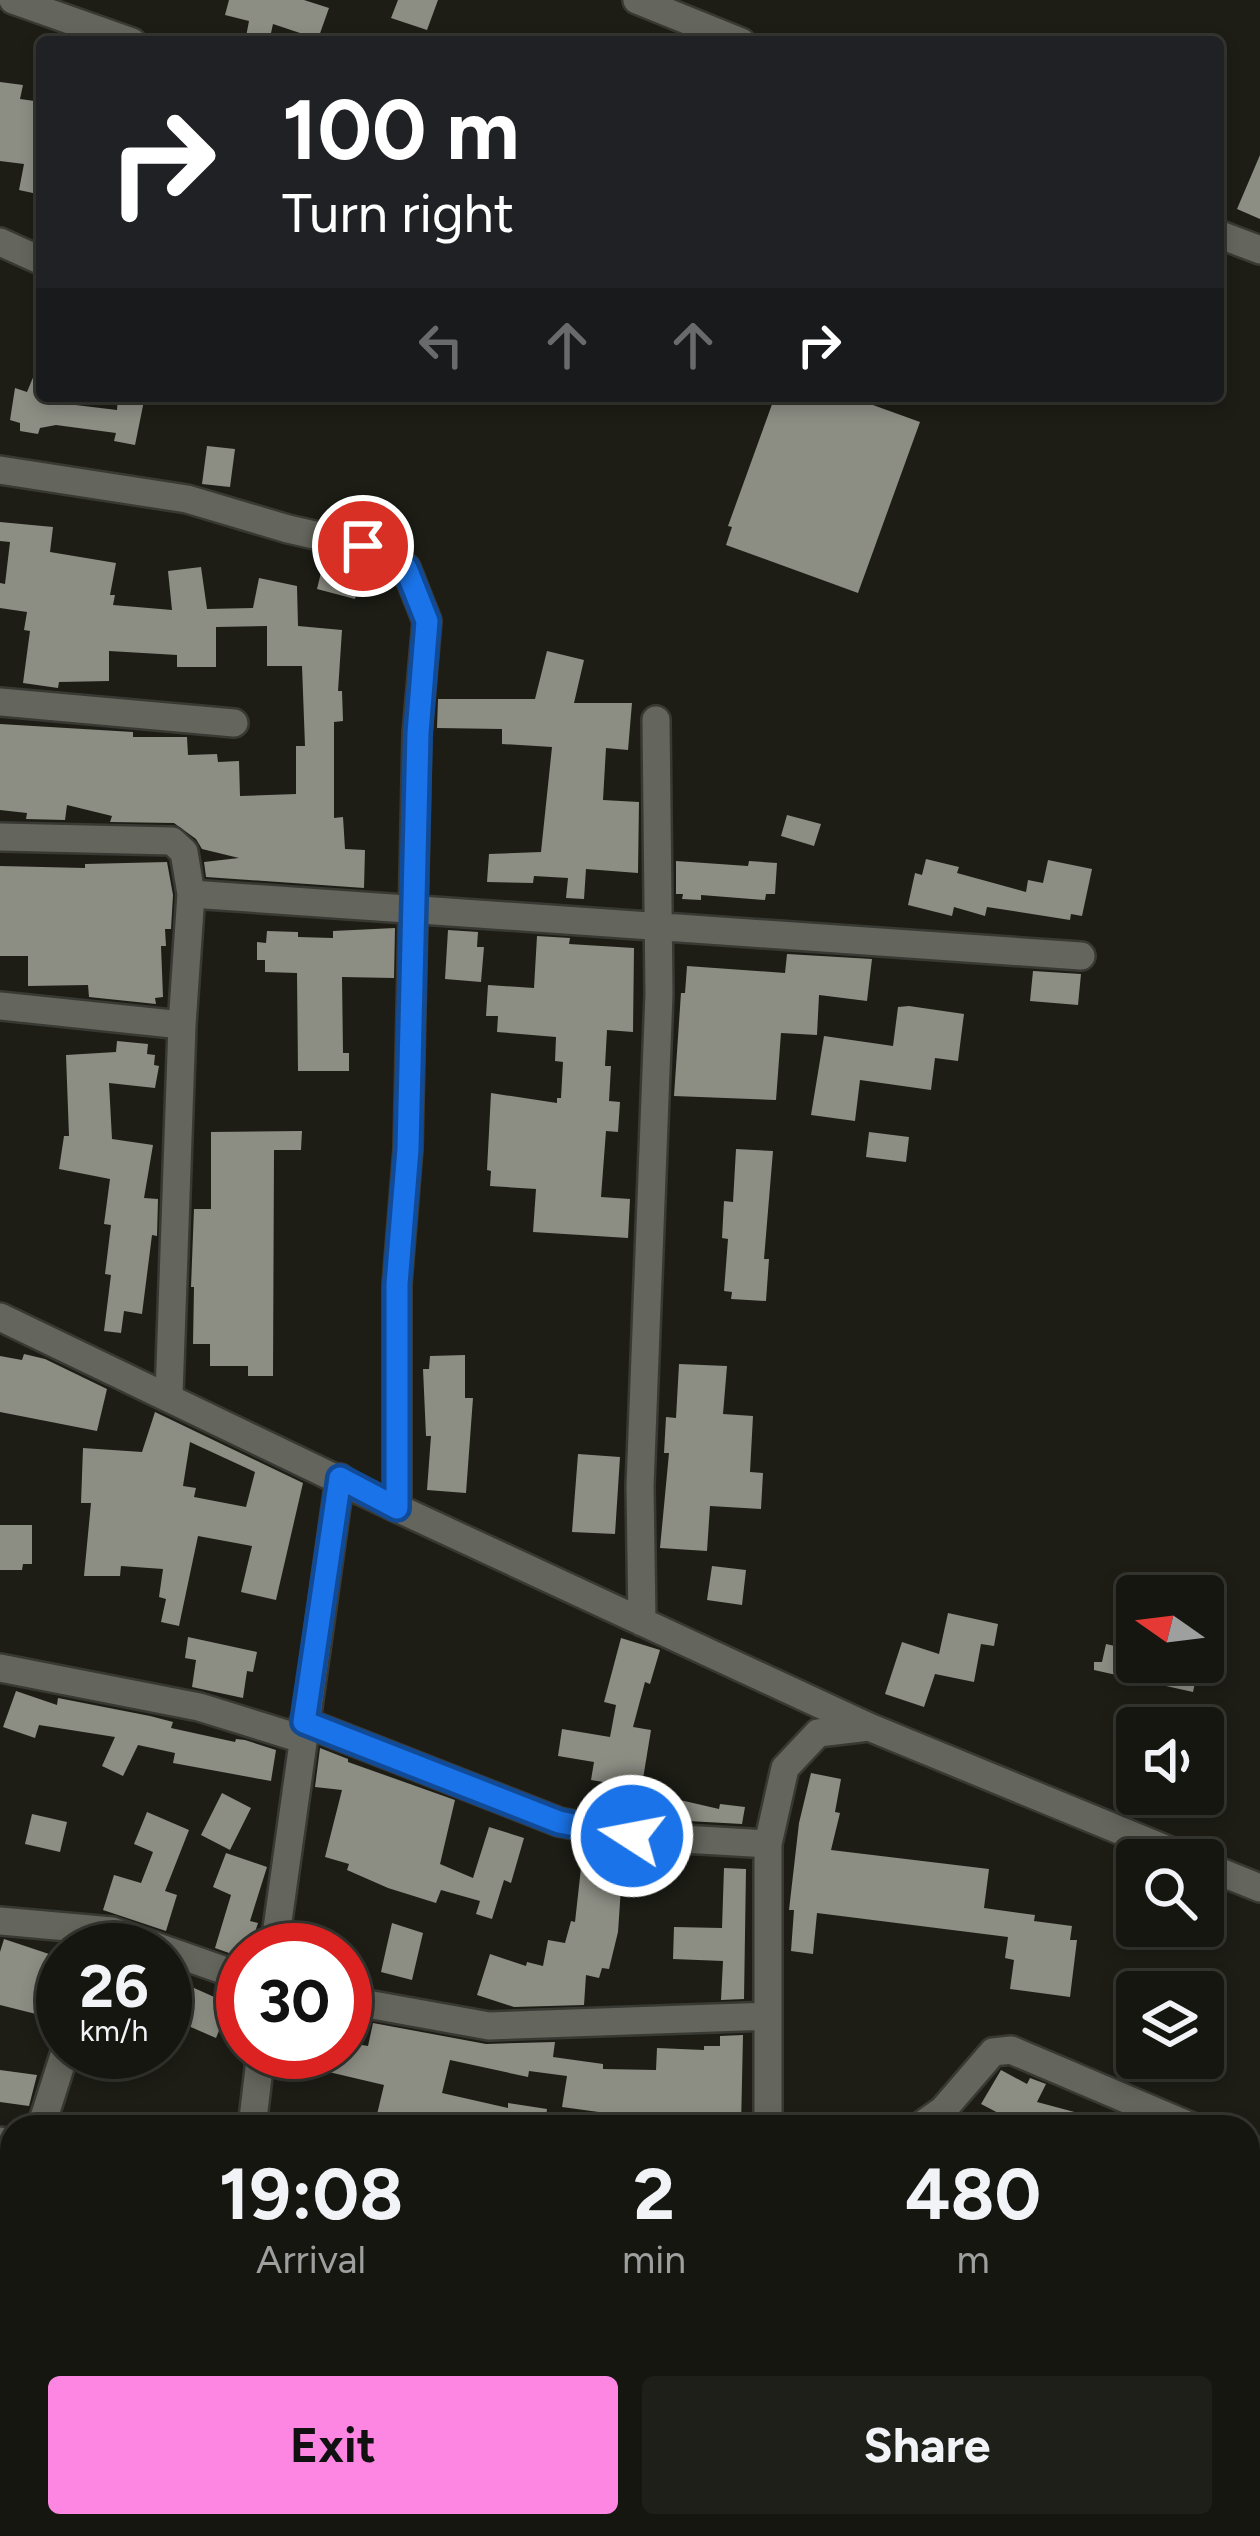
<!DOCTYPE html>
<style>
body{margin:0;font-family:Figtree,sans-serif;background:#1f1f19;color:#f1f3f6;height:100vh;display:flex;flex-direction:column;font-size:45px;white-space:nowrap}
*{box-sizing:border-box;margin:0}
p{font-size:39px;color:#9e9f9f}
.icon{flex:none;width:66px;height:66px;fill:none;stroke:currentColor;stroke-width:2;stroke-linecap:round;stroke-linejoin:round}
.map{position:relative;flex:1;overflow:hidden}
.panel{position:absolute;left:0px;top:2115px;width:1260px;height:423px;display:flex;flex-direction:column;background:#161610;border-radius:36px 36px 0 0;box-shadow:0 6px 18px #0003,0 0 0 3px #353530}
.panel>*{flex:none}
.top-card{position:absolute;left:36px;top:36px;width:1188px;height:366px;border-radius:12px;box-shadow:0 6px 18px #0003,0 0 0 3px #353530;background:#202124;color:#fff;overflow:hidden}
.needle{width:78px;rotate:284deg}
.buttons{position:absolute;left:1116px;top:1575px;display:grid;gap:24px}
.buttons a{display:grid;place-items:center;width:108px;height:108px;border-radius:12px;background:#161610;box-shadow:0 6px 18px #0003,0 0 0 3px #353530;font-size:60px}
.speed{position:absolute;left:36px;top:1923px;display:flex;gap:24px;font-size:60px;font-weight:700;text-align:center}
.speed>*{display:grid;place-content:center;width:156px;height:156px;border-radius:50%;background:#161610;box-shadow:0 6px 18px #0003,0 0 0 3px #353530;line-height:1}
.speed small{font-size:30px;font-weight:400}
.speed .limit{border:18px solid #d22;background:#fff;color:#111}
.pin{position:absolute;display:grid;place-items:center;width:102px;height:102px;color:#fff;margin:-51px;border:6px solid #fff;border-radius:50%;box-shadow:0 3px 12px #0007}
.me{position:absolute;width:132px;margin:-66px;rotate:281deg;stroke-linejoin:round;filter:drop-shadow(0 0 9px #0008)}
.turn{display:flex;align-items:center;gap:42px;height:252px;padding:0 48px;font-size:54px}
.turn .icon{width:156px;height:156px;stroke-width:2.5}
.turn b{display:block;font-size:84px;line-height:102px}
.lanes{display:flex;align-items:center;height:114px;padding:0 48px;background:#0003;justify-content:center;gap:60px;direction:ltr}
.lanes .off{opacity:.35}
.eta{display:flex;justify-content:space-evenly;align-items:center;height:204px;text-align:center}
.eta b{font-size:72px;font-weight:700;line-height:84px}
.primary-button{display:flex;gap:24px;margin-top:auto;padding:24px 48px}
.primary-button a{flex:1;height:138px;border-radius:12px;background:#fd86e2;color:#111;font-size:48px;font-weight:700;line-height:138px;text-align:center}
.primary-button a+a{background:#1f1f19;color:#f1f3f6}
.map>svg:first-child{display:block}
.building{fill:#8c8d83;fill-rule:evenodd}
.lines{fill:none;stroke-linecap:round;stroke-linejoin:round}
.minor-casing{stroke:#393934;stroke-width:32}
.minor{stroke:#64655c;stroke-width:27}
.route-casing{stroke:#114b97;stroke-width:30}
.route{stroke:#1a73e8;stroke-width:21}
</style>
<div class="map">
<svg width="1260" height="2536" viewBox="0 0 1260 2536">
<rect width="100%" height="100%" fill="#1d1d16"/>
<path class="building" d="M 229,0 L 304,0 L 329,8 L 318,39 L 273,24 L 269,42 L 245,42 L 249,21 L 225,15 Z
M 398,0 L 438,0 L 427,30 L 391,18 Z
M 0,82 L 23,85 L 20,99 L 42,102 L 42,195 L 19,190 L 24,164 L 0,161 Z
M 1260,155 L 1260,219 L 1237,209 Z
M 41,358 L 42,396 L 60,396 L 59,403 L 117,410 L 118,396 L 145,396 L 135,445 L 114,441 L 116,433 L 56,425 L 40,428 L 38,434 L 20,431 L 20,423 L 10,420 L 15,388 L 27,392 Z
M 775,396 L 848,396 L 920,422 L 858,593 L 726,545 L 732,527 L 728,526 Z
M 207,446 L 235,449 L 230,487 L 202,484 Z
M 0,522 L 53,527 L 50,552 L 116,563 L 110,595 L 115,595 L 113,605 L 172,610 L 168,571 L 201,567 L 207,609 L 253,608 L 259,578 L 297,586 L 298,626 L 342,630 L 338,691 L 342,691 L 343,721 L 334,722 L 334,818 L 343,817 L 345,849 L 365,850 L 364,888 L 206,877 L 204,862 L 239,858 L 202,849 L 196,839 L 174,823 L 110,822 L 112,816 L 67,805 L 65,820 L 26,819 L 27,813 L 0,810 L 0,724 L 133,732 L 133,737 L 187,737 L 188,755 L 217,754 L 218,762 L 239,761 L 240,796 L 296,794 L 296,746 L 305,746 L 302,666 L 267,666 L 267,626 L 216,627 L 216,667 L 177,667 L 177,655 L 109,651 L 109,681 L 59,682 L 58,688 L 23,683 L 30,631 L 24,630 L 27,612 L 0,608 L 0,583 L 5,584 L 10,542 L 0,541 Z
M 325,556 L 363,566 L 355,599 L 317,589 Z
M 547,651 L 584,660 L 574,703 L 632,703 L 628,750 L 606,748 L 603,800 L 639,802 L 638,873 L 586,869 L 584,899 L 566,898 L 568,878 L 534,876 L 533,883 L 487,882 L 489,854 L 541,852 L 552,747 L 502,744 L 502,729 L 437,728 L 438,699 L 535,699 Z
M 787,815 L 821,824 L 814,846 L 781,836 Z
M 926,859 L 959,867 L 957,873 L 1026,892 L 1028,880 L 1043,883 L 1048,860 L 1092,869 L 1082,916 L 1071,914 L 1070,920 L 987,907 L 985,916 L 954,907 L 952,916 L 908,905 L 915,873 L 922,875 Z
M 676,861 L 748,866 L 749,861 L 777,863 L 775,894 L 766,894 L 765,900 L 701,895 L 701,900 L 682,899 L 683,894 L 676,894 Z
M 167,862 L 173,895 L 171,929 L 165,929 L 166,946 L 161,946 L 163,997 L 155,998 L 156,1004 L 89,997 L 88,985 L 28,986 L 28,956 L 0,956 L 0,866 L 85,868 L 85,864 Z
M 395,928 L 394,978 L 342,977 L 343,1053 L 349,1053 L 349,1071 L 298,1071 L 297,973 L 265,972 L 265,960 L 257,960 L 257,942 L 266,943 L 267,931 L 298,932 L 298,937 L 333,938 L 333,931 Z
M 448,930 L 478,932 L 477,947 L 484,947 L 481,982 L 445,979 Z
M 537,936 L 570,938 L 569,944 L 634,948 L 633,1032 L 607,1030 L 605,1066 L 611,1066 L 609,1101 L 620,1102 L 618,1132 L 606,1131 L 601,1197 L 630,1199 L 628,1238 L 533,1232 L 536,1189 L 490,1186 L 491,1171 L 487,1170 L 491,1093 L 557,1103 L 557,1098 L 561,1098 L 563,1062 L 555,1061 L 556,1037 L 497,1032 L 498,1016 L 486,1016 L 488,985 L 534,988 Z
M 787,954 L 872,959 L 867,1001 L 819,995 L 817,1035 L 781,1033 L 776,1100 L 674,1096 L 681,993 L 685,993 L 687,966 L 785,973 Z
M 1033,971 L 1081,974 L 1078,1005 L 1030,1001 Z
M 909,1006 L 964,1014 L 958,1061 L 935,1058 L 931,1090 L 860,1080 L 855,1121 L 811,1115 L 824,1036 L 893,1046 L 898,1007 Z
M 117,1041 L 148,1044 L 147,1054 L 155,1055 L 154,1065 L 159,1066 L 155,1088 L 109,1083 L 112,1139 L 153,1145 L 144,1198 L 158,1199 L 157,1236 L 152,1235 L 142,1314 L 124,1311 L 121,1333 L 104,1331 L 111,1275 L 105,1274 L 111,1225 L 104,1224 L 110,1179 L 59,1169 L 64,1136 L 69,1136 L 66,1055 L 116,1052 Z
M 302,1131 L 301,1150 L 274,1150 L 273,1376 L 248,1376 L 248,1366 L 210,1366 L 210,1344 L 193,1344 L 194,1287 L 191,1287 L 194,1209 L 211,1209 L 211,1132 Z
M 869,1132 L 909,1137 L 906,1162 L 866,1157 Z
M 736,1149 L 773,1151 L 764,1259 L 769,1259 L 766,1301 L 731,1299 L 732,1292 L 724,1291 L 728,1239 L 722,1238 L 724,1201 L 733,1202 Z
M 24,1354 L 45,1359 L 107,1389 L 97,1431 L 0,1412 L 0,1356 L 22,1360 Z
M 465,1355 L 465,1398 L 473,1398 L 466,1493 L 427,1490 L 431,1436 L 426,1436 L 423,1369 L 429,1369 L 430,1356 Z
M 679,1364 L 727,1366 L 723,1414 L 753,1416 L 750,1472 L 763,1473 L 761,1509 L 710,1506 L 707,1551 L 660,1548 L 669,1453 L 664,1453 L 666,1417 L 676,1418 Z
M 155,1412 L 303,1483 L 276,1600 L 241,1592 L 252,1546 L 198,1536 L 179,1626 L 161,1622 L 166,1599 L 159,1597 L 163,1569 L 121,1566 L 120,1576 L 84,1576 L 91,1503 L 81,1503 L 83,1448 L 142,1452 ZM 190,1442 L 255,1472 L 246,1507 L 194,1497 L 196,1488 L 183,1486 Z
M 578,1454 L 620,1457 L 615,1534 L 572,1532 Z
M 0,1525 L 32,1525 L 32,1564 L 23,1564 L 22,1570 L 0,1570 Z
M 712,1566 L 746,1570 L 742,1605 L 707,1600 Z
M 948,1613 L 998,1624 L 994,1646 L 981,1644 L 974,1682 L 935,1674 L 924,1707 L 885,1694 L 902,1642 L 939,1654 Z
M 188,1637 L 257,1652 L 253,1672 L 247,1671 L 243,1698 L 192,1687 L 196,1660 L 185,1658 Z
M 621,1638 L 660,1650 L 650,1684 L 645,1682 L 633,1727 L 651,1730 L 641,1791 L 719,1809 L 720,1804 L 745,1807 L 742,1824 L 634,1818 L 598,1811 L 603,1782 L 591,1780 L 594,1762 L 558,1756 L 562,1729 L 610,1737 L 616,1705 L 604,1702 Z
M 1106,1644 L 1137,1651 L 1137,1662 L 1199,1665 L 1193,1692 L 1094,1670 L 1094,1662 L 1102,1662 Z
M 16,1691 L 57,1705 L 58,1698 L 150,1716 L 173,1722 L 171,1728 L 235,1742 L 236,1739 L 245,1740 L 276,1750 L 271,1781 L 173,1763 L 175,1753 L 138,1745 L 123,1776 L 102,1766 L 115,1737 L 39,1725 L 35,1738 L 3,1727 Z
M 320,1748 L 348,1759 L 348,1762 L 455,1800 L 440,1864 L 473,1878 L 489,1827 L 524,1838 L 511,1883 L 504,1880 L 492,1919 L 476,1914 L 480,1901 L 441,1890 L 436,1903 L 388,1888 L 347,1870 L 349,1864 L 325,1857 L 342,1790 L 315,1787 Z
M 811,1773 L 841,1779 L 835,1812 L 840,1813 L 831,1850 L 989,1869 L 984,1908 L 1035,1915 L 1034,1921 L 1072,1926 L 1070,1940 L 1077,1940 L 1070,1997 L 1010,1989 L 1014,1960 L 1005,1958 L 1008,1937 L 817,1913 L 813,1954 L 791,1951 L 794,1910 L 789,1910 L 799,1823 Z
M 222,1793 L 251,1808 L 230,1850 L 201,1835 Z
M 147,1812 L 189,1830 L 165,1891 L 177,1895 L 166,1931 L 103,1910 L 114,1875 L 141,1883 L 153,1852 L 134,1844 Z
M 32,1814 L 67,1822 L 60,1852 L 25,1844 Z
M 226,1853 L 267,1867 L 250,1921 L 258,1923 L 249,1950 L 243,1950 L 243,1958 L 215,1948 L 231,1895 L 213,1887 Z
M 581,1868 L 622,1873 L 618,1932 L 609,1969 L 602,1968 L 599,1978 L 586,1975 L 584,2005 L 514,2007 L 477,1995 L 490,1954 L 526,1966 L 527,1962 L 543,1966 L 548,1940 L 565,1943 L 571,1921 L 575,1922 Z
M 724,1868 L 746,1869 L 744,1999 L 721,2000 L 723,1961 L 673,1959 L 674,1927 L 722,1928 Z
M 392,1923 L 423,1933 L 412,1980 L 381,1972 Z
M 4,1939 L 61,1958 L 50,1994 L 62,1997 L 56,2019 L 0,2005 L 0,1952 Z
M 185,1984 L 230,2004 L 216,2038 L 170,2018 Z
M 373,2023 L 486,2044 L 555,2042 L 553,2057 L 603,2064 L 603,2069 L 656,2070 L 657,2048 L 704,2050 L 704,2046 L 720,2046 L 720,2036 L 743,2035 L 741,2127 L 662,2127 L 662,2124 L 653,2123 L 653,2118 L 606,2117 L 606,2113 L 562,2107 L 567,2076 L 529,2071 L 528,2077 L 450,2060 L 442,2093 L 508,2108 L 508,2103 L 547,2109 L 545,2127 L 374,2127 L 384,2085 L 282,2061 L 283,2052 L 348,2052 L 350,2043 L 368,2046 Z
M 0,2070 L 37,2075 L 29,2106 L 0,2102 Z
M 1001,2070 L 1027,2084 L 1030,2078 L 1046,2084 L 1037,2102 L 1108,2121 L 1108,2127 L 1025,2127 L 981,2104 Z"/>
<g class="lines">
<defs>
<path id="minor" d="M 13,0 L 132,42
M 637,0 L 741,42
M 1218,234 L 1260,250
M 0,242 L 42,261
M 0,470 L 187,499 L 288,529 L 363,546 L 406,568 L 427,621 L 417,733 L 408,1149 L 397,1284 L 397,1508
M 0,702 L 234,723
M 0,837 L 172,841 L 184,852 L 191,894 L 182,1025 L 169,1395
M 191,894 L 1081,956
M 0,1006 L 182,1025
M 0,1317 L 397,1508 L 869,1727
M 642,1622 L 640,1486 L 659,994 L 656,720
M 0,1668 L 199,1707 L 302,1739
M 304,1722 L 559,1822 L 632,1836 L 768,1844
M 1203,1865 L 1260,1888
M 0,1921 L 112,1931 L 243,1977
M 274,1950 L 340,1478
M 345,2000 L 489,2026 L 768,2016
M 41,2127 L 65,2052
M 252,2127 L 261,2052
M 768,2127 L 768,1844 L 785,1768 L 818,1733 L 869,1727 L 1192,1860
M 919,2127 L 943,2110 L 993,2052 L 1011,2050 L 1192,2127
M 0,2141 L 12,2143
M 1248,2151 L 1260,2156
M 0,2256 L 12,2256
M 768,2526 L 768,2536
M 0,2532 L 94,2536
M 219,2536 L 220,2526
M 259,2536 L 338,2526"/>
</defs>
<use href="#minor" class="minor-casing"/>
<use href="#minor" class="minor"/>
</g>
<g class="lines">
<defs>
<path id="route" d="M 363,546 L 406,568 L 427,621 L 418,733 L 408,1149 L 397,1284 L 397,1508 L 340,1478 L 304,1722 L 559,1822 L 632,1836"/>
</defs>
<use href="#route" class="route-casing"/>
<use href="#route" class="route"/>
</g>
</svg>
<div class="buttons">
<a><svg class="needle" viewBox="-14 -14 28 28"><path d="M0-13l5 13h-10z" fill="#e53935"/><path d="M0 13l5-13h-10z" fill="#9e9f9f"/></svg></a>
<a><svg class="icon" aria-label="sound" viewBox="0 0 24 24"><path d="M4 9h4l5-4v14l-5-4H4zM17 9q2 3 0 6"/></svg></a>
<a><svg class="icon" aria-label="search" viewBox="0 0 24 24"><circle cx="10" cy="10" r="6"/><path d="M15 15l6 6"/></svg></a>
<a><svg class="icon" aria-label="layers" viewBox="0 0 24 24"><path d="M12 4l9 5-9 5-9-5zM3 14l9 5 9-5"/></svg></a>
</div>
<div class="speed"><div>26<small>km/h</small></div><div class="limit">30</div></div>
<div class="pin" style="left:363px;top:546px;background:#d93025"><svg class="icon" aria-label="arrive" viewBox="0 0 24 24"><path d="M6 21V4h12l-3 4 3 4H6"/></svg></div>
<svg class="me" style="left:632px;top:1836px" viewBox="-20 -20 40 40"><circle r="17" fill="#1a73e8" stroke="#fff" stroke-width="3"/><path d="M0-11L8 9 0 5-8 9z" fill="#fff"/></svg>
<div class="top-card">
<div class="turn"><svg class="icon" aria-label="right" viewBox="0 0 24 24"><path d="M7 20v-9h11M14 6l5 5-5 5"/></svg><div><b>100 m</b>Turn right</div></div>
<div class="lanes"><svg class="icon off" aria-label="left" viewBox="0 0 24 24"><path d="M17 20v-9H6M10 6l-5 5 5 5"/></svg><svg class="icon off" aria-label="ahead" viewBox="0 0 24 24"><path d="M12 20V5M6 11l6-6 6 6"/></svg><svg class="icon off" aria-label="ahead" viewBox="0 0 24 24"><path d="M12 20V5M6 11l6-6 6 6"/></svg><svg class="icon" aria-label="right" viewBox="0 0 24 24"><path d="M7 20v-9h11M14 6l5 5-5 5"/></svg></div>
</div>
<section class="panel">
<div class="eta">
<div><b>19:08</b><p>Arrival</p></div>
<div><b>2</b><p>min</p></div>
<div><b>480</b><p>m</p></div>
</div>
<div class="primary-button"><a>Exit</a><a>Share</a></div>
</section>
</div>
